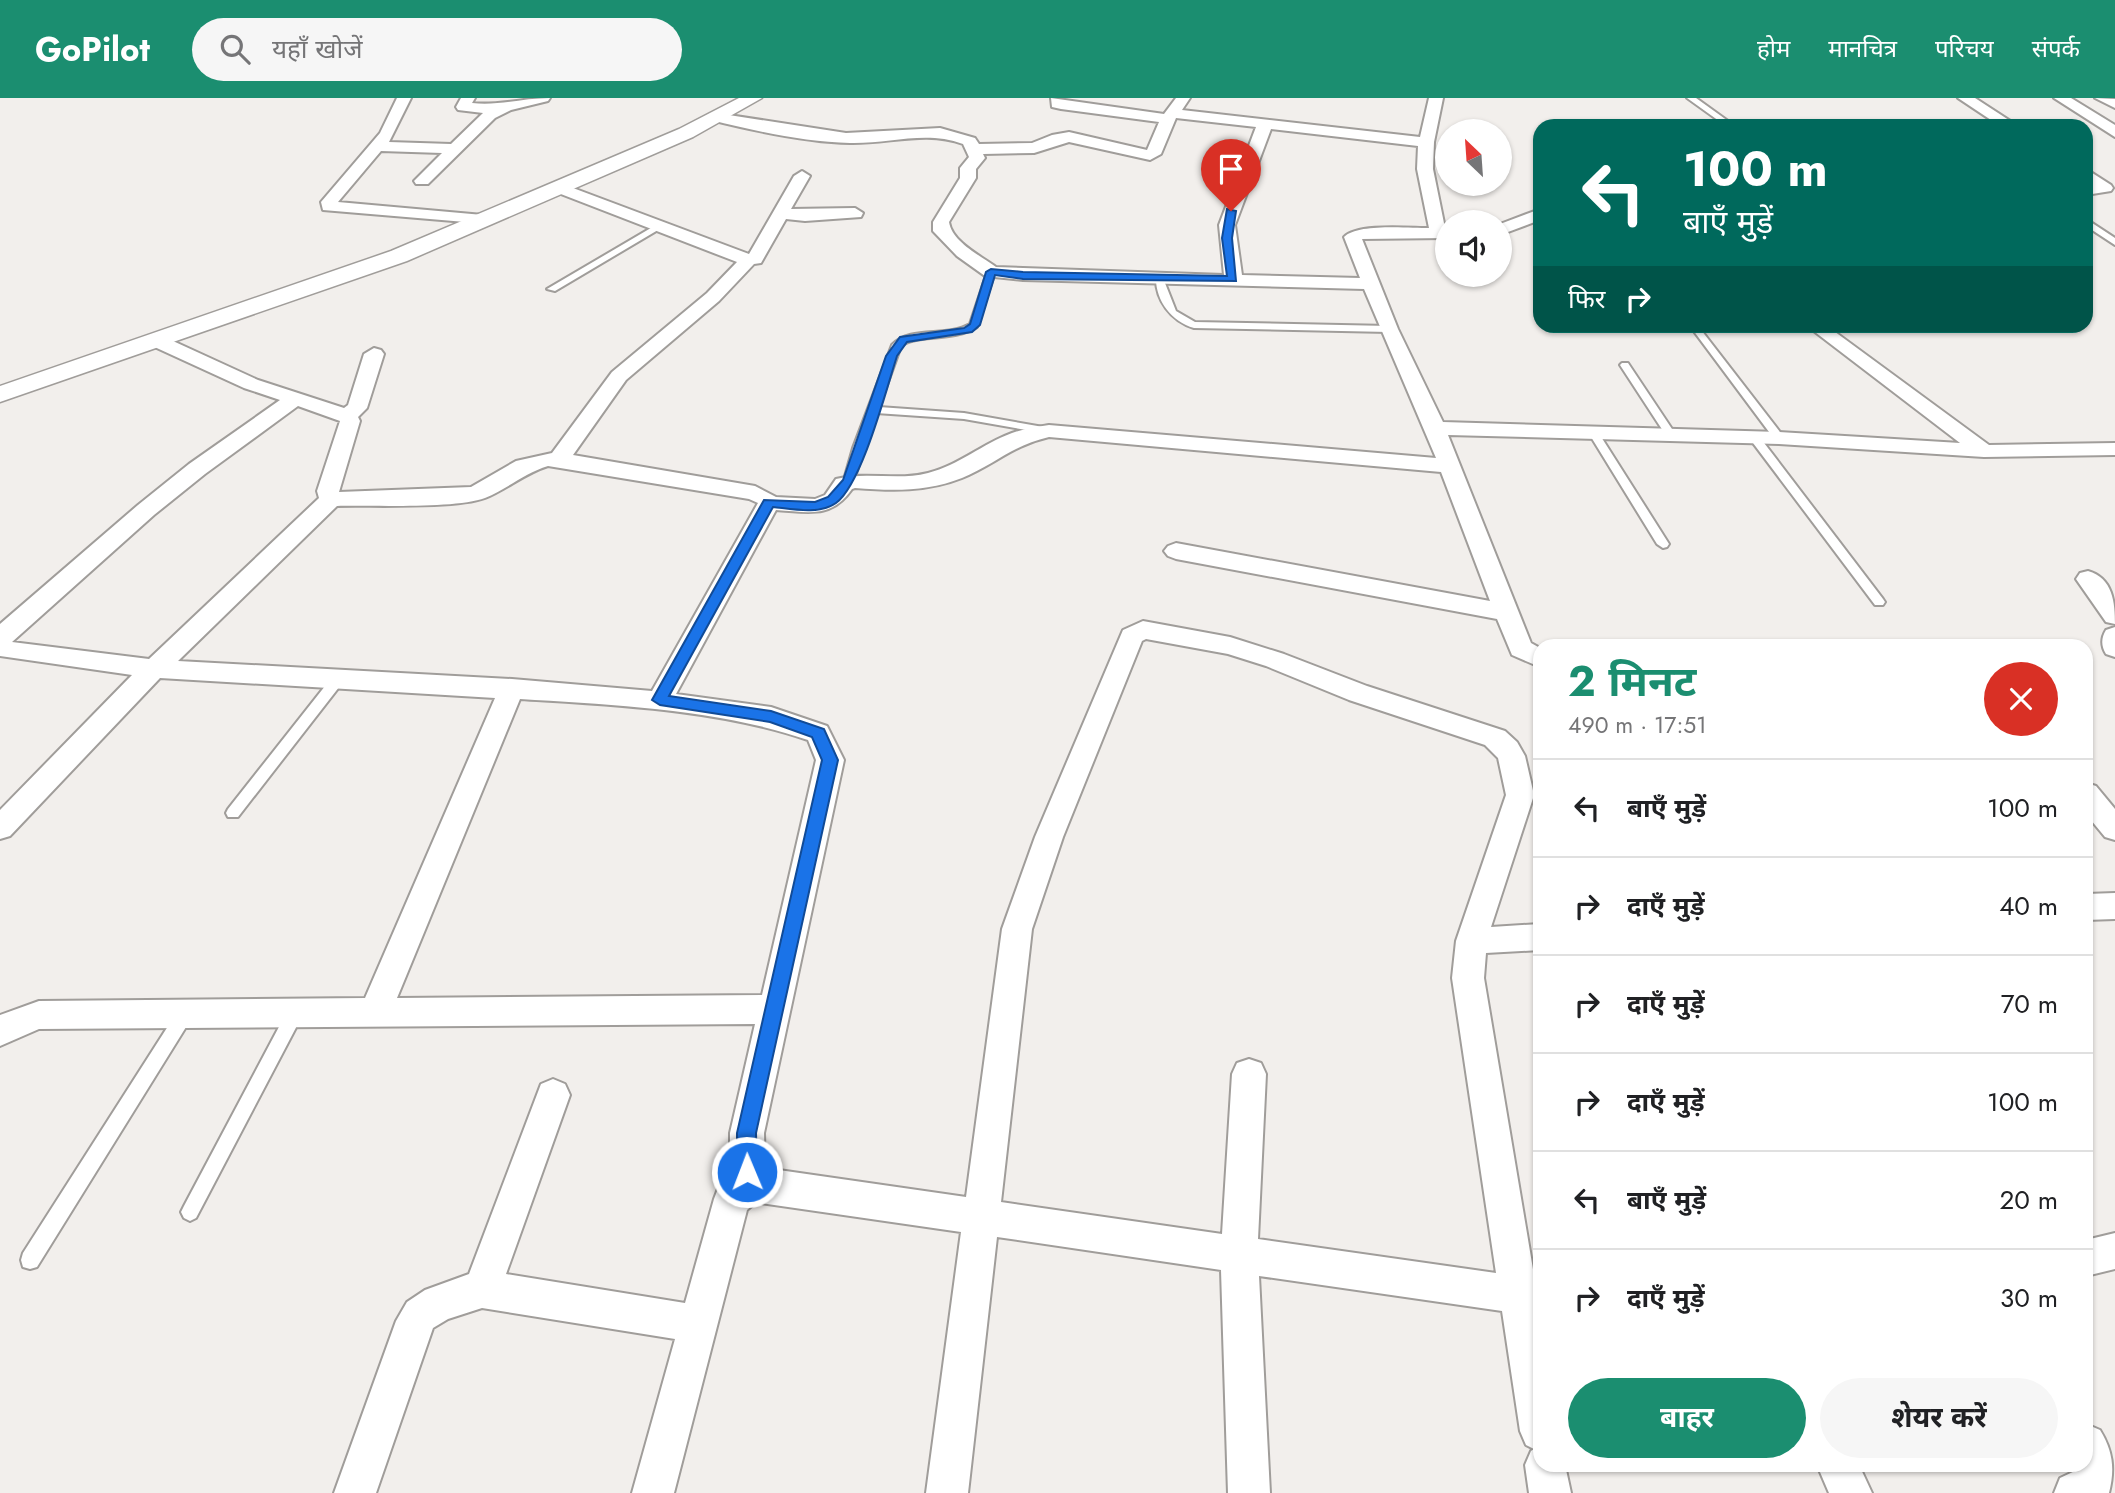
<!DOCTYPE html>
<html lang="hi">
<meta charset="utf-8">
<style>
body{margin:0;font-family:Jost,"Noto Sans Devanagari",sans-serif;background:#f6f6f6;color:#202124;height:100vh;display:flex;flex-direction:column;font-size:26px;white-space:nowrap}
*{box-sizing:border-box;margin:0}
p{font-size:23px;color:#757577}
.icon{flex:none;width:38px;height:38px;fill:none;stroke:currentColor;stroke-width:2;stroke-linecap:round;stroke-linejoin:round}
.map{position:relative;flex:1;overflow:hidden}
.details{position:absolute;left:1533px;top:541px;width:560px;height:833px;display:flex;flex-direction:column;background:#fff;border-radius:21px;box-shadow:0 2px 5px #0004}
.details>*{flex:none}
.hud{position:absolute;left:1533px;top:21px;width:560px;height:214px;border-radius:21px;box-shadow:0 2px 5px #0004;background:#00695c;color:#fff;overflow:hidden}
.needle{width:46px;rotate:335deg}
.fabs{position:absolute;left:1435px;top:21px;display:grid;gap:14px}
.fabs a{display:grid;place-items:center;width:77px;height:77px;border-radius:50%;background:#fff;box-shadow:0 2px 5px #0004;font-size:35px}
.pin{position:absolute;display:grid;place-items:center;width:60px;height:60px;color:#fff;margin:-72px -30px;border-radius:50% 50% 50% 0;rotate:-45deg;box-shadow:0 0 7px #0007}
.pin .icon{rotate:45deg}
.me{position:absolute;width:77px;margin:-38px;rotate:359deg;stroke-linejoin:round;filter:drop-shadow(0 0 5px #0008)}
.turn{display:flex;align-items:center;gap:24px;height:147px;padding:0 35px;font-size:32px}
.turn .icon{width:91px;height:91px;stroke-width:2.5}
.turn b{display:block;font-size:49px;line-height:60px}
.then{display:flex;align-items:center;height:66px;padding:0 35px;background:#0003;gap:14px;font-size:26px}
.round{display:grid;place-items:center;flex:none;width:74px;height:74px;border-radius:37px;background:#f6f6f6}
.head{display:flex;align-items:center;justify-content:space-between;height:119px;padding:0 35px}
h1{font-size:42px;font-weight:700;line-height:52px;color:#1b8e70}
.button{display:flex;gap:14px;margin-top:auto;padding:14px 35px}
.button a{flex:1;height:80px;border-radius:42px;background:#1b8e70;color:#fff;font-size:28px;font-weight:700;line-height:80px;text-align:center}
.button a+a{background:#f6f6f6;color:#202124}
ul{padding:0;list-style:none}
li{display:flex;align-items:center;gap:21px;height:98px;padding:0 35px;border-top:2px solid #e0e0e0}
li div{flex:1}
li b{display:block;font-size:26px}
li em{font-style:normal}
header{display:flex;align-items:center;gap:42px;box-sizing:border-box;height:98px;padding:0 35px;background:#1b8e70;color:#fff}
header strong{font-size:33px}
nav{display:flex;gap:38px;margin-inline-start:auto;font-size:24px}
.search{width:490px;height:63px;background:#f6f6f6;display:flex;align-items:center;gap:18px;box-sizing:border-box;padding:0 24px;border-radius:38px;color:#757577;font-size:26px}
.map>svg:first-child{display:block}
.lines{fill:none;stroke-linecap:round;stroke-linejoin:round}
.service-casing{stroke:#a09d9a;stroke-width:4}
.minor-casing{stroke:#a09d9a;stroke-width:4}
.tertiary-casing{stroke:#a09d9a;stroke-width:3}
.service{fill:#fff;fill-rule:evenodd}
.minor{fill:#fff;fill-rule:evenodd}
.tertiary{fill:#fff;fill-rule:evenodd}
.route{fill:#1a73e8;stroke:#114b97;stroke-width:2}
</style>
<header>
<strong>GoPilot</strong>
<div class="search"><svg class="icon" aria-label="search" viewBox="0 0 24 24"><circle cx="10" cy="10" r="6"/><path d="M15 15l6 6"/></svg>यहाँ खोजें</div>
<nav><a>होम</a><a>मानचित्र</a><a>परिचय</a><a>संपर्क</a></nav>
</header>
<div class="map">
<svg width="2115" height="1395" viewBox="0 0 2115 1395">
<rect width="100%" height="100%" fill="#f2efec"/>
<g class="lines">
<defs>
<path id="service" d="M 1687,0 L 1696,0 L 1735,28 L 1726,28 Z
M 2086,121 L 2115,140 L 2115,147 L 2086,128 Z
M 656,127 L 663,129 L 555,193 L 547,191 Z
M 988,172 L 995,174 L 977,229 C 954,244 915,236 901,248 L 879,309 L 964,315 L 1049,330 L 1054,333 L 1049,336 L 964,321 L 876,315 L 853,385 L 848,388 L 844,387 L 843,385 L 853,350 L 892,247 C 911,227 946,240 970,226 Z
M 1156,178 L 1163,180 L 1176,213 L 1195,224 L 1389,228 L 1394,231 L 1389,234 L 1194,230 C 1171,223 1155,202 1156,178 Z
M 1690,228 L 1698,228 L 1783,338 L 1783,342 L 1775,342 Z
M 1622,265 L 1628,265 L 1676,337 L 1675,339 L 1667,339 L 1620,267 Z
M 1593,331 L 1598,334 L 1669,446 L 1667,449 L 1663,450 L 1657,446 L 1588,334 Z
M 1754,336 L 1758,337 L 1883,501 L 1885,504 L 1883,507 L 1875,507 L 1750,341 L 1750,337 Z
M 338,576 L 344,581 L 343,584 L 238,719 L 228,719 L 226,715 L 228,711 L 333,578 Z
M 295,908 L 301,910 L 303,915 L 301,920 L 196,1120 L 190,1123 L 184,1120 L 181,1114 L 184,1108 L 289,910 Z
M 185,909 L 191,911 L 193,916 L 191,921 L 37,1169 L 30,1171 L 23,1169 L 21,1162 L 23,1155 L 179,911 Z"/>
<path id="minor" d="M 397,0 L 411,0 L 389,44 L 451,46 L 483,15 L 458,12 L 456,9 L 461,0 L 475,0 L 472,5 C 499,8 523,0 550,0 L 548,3 L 511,12 L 495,20 L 428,86 L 416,86 L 414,83 L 442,55 L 381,53 L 338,104 L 483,117 L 489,118 L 491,122 L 489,126 L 323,112 L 321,104 L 380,35 Z
M 1051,0 L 1164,16 L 1176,0 L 1190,0 L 1182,12 L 1420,39 L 1429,0 L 1443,0 L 1434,44 L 1433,71 L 1447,140 L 1362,141 L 1398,231 L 1443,324 L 1779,334 L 1960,345 L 1811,231 L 1813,228 L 1827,228 L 1989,347 L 2115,345 L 2115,357 L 1984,359 L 1779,346 L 1448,337 L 1531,545 L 1540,550 L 1540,569 L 1512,557 L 1497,521 L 1176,461 L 1168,458 L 1164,453 L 1168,448 L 1176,445 L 1490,503 L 1441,374 L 1049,339 C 1013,347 994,367 962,380 C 927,394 892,393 855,390 L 852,391 C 831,421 809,414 776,412 L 676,596 L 771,609 L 827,628 L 844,662 L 764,1035 L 765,1070 L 966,1099 L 1002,831 L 1035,739 L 1123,532 L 1143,523 L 1230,539 L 1284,556 L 1367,588 L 1505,633 L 1517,644 L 1525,658 L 1534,697 L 1491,829 L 1540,826 L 1540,852 L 1486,855 L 1484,880 L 1540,1213 L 1540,1367 L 1565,1367 L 1571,1395 L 1529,1395 L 1525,1367 L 1531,1353 L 1534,1351 L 1526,1347 L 1520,1333 L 1502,1213 L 1259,1178 L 1270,1395 L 1228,1395 L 1221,1172 L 997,1139 L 968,1395 L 926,1395 L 961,1134 L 761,1105 L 755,1105 L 747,1112 L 674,1395 L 632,1395 L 675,1241 L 482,1210 L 448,1221 L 433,1230 L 376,1395 L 334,1395 L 396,1223 L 407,1204 L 425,1192 L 469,1176 L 541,986 L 553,981 L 565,986 L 570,997 L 506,1176 L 685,1205 L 714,1101 L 719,1088 L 730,1080 L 730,1035 L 755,926 L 39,931 L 0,948 L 0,917 L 39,903 L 365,900 L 495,600 L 160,580 L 10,738 L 0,741 L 0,712 L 132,577 L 0,558 L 0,526 L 138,407 L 189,366 L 280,302 L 244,290 L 148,246 L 145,242 L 155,236 L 162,238 L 258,282 L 344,310 L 348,307 L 364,256 L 374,250 L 381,252 L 384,256 L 367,310 L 358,319 L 360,323 L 339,394 L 471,389 L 516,363 L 552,355 L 612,274 L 707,195 L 737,164 L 553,93 L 551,90 L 553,87 L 565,87 L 749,156 L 794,78 L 802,73 L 810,78 L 791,111 L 855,110 L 863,115 L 861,119 L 805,123 L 786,121 L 761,165 L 754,166 L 719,203 L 626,282 L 573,357 L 755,388 L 776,399 L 815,401 L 825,397 L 836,381 C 867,373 897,383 928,375 C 959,367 982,346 1012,335 C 1023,331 1037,329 1049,327 L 1436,360 L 1364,191 L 1023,182 L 985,178 L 957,158 L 933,133 L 933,124 L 960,80 L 960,70 L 969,59 L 963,46 C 926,32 889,46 850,45 C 805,44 755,33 711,22 L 709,19 L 716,15 L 846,35 L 940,30 L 975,40 L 979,46 L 1032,45 L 1052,37 L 1069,34 L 1147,52 L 1159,24 L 1061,11 L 1052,9 ZM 1176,20 L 1256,29 L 1219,127 L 1224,177 L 996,169 C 981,158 952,144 949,124 L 976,80 L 976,71 L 985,60 L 983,56 L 1034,55 L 1069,44 L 1150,62 L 1161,56 ZM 1271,31 L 1418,48 L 1417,71 L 1429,130 C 1409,130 1357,125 1344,139 L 1360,180 L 1242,177 L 1235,127 ZM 298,308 L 340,323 L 317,393 L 319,400 L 149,561 L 12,544 L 154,417 L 205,376 ZM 548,368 L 749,401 L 758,405 L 652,593 L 512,581 L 178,563 L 337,408 C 371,407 456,411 485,400 C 507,391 525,375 548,368 ZM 1146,541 L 1228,556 L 1266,568 L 1349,602 L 1485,647 L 1498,660 L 1506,697 L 1456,843 L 1452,880 L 1496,1175 L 1258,1141 L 1266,976 L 1261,965 L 1249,961 L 1237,965 L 1232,976 L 1222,1136 L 1001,1104 L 1032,831 L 1063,739 L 1142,543 ZM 520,601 C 614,607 718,611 808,642 L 816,662 L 762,897 L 397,900 Z
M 1958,0 L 1975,0 L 2018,28 L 2000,28 Z
M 2054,0 L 2071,0 L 2115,27 L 2115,39 Z
M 2095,0 L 2115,1 L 2115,10 Z
M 2086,71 L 2111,87 L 2113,90 L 2111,93 L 2086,97 L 2086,87 L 2090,87 L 2086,84 Z
M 1540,111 L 1540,122 L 1500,137 L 1500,126 Z
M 2088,473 C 2113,480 2115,505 2115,526 L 2106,524 L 2076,481 L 2080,475 Z
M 2115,529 L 2115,559 L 2106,556 C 2101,548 2101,540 2106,532 Z
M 2086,685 L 2096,688 L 2115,711 L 2115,742 L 2105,739 L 2086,716 Z
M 2115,795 L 2115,821 L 2086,822 L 2086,796 Z
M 2115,1135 L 2115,1171 L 2086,1178 L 2086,1142 Z
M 2086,1326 L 2100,1332 C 2113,1353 2115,1371 2109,1395 L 2054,1395 L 2060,1380 L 2075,1373 L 2075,1367 L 2086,1367 Z
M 1817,1367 L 1859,1367 L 1872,1395 L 1829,1395 Z"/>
<path id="tertiary" d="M 739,0 L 762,0 L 693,39 L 407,163 L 0,304 L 0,288 L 391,153 L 679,31 Z"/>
</defs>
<use href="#service" class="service-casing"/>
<use href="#minor" class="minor-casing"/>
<use href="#tertiary" class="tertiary-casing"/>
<use href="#service" class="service"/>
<use href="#minor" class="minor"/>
<use href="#tertiary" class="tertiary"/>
</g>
<path class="route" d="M 1227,111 L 1236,113 L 1232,140 L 1236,183 L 1023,181 L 995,177 L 980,227 L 972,234 L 907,244 L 897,258 C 886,292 862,386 836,405 C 819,417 792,411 773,409 L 669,598 L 771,613 L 824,631 L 838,662 L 756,1035 L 757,1074 L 754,1081 L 747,1084 L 740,1081 L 737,1074 L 737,1035 L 822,662 L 812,639 L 770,624 L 660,607 L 652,602 L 764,402 L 815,404 L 828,399 L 843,382 L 886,258 L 900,239 L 964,230 L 970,226 L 986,174 L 991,171 L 1023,174 L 1227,178 L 1222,140 Z"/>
</svg>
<div class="fabs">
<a><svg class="needle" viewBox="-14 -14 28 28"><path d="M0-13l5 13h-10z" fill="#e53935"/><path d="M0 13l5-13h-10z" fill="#757577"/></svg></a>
<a><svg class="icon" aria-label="sound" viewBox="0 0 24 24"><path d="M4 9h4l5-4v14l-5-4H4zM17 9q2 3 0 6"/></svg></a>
</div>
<div class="pin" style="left:1231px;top:113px;background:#d93025"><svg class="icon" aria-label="arrive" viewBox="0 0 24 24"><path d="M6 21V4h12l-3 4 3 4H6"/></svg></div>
<svg class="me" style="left:747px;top:1074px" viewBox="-20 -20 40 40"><circle r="17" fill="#1a73e8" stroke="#fff" stroke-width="3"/><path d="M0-11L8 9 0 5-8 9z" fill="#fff"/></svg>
<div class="hud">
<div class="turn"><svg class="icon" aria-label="left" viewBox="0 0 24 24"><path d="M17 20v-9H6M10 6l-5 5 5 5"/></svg><div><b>100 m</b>बाएँ मुड़ें</div></div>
<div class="then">फिर<svg class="icon" aria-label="right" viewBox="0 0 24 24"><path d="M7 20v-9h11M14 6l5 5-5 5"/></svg></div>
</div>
<section class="details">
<div class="head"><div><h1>2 मिनट</h1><p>490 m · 17:51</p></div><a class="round" style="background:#d93025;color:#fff"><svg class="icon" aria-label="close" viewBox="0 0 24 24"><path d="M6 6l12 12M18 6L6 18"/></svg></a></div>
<ul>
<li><svg class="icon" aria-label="left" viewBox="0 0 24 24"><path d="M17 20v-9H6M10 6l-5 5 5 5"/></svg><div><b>बाएँ मुड़ें</b></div><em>100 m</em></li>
<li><svg class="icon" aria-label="right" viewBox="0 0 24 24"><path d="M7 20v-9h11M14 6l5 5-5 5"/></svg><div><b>दाएँ मुड़ें</b></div><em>40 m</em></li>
<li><svg class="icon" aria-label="right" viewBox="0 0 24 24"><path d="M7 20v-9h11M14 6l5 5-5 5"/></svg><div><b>दाएँ मुड़ें</b></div><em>70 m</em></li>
<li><svg class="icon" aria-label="right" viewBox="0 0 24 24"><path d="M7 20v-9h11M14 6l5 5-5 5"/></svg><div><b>दाएँ मुड़ें</b></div><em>100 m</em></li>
<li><svg class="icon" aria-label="left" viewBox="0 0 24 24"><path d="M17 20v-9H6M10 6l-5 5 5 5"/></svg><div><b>बाएँ मुड़ें</b></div><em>20 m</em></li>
<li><svg class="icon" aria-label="right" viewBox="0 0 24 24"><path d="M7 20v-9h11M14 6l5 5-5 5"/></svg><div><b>दाएँ मुड़ें</b></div><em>30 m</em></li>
</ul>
<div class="button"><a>बाहर</a><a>शेयर करें</a></div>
</section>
</div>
